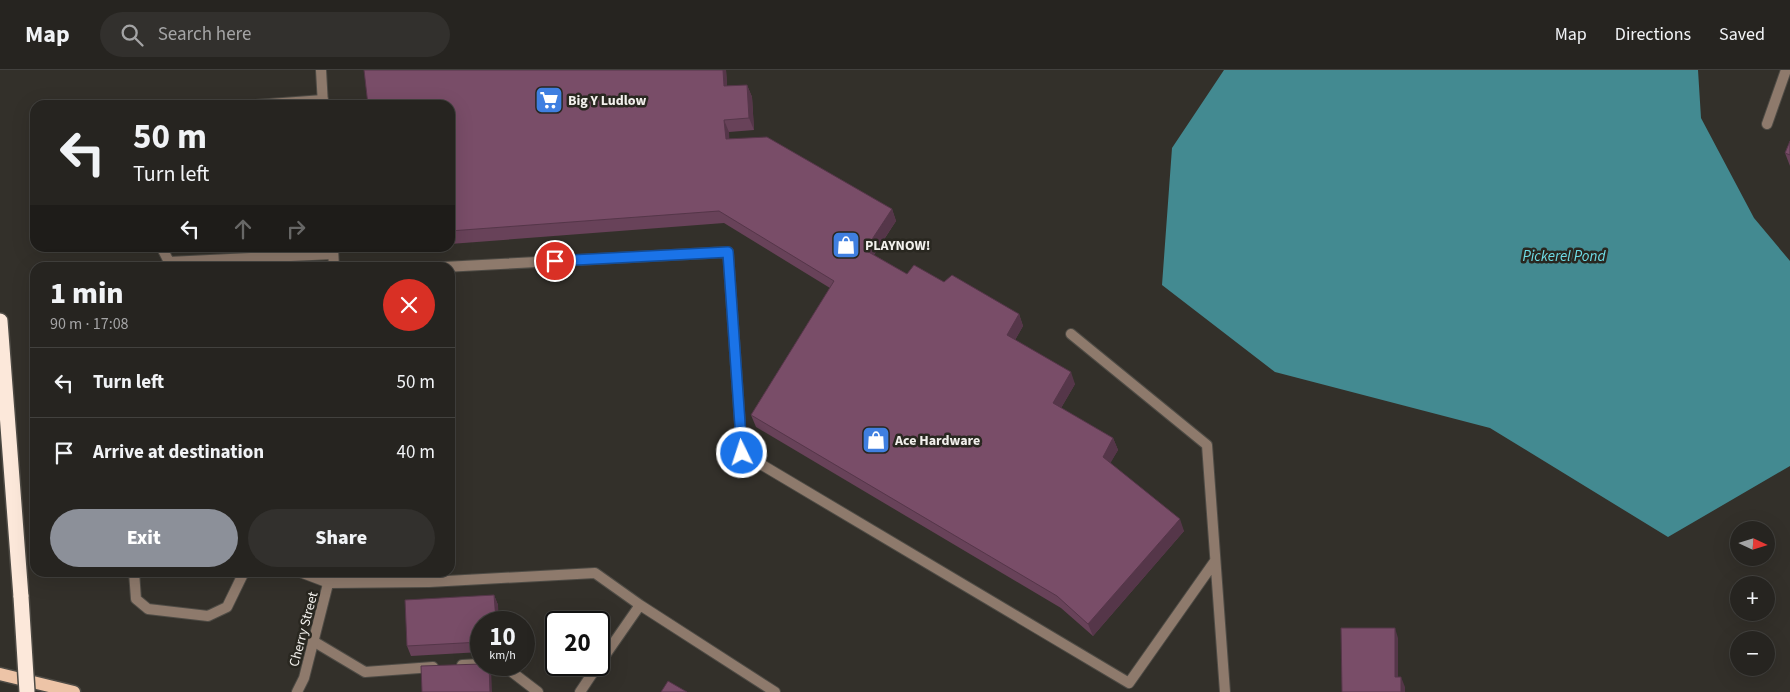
<!DOCTYPE html>
<meta charset="utf-8">
<style>
body{margin:0;font-family:"Source Sans 3",sans-serif;background:#32302d;color:#f1f3f6;height:100vh;display:flex;flex-direction:column;font-size:19px;white-space:nowrap}
*{box-sizing:border-box;margin:0}
p{font-size:16px;color:#a4a4a5}
.icon{flex:none;width:28px;height:28px;fill:none;stroke:currentColor;stroke-width:2;stroke-linecap:round;stroke-linejoin:round}
.map{position:relative;flex:1;overflow:hidden}
.details{position:absolute;left:30px;top:192px;width:425px;height:315px;display:flex;flex-direction:column;background:#262420;border-radius:15px;box-shadow:0 5px 20px #0002,0 0 0 1px #42413e}
.details>*{flex:none}
.top-card{position:absolute;left:30px;top:30px;width:425px;height:152px;border-radius:15px;box-shadow:0 5px 20px #0002,0 0 0 1px #42413e;background:#262420;color:#f1f3f6;overflow:hidden}
.needle{width:32px;rotate:94deg}
.buttons{position:absolute;left:1730px;top:451px;display:grid;gap:10px}
.buttons a{display:grid;place-items:center;width:45px;height:45px;border-radius:50%;background:#262420;box-shadow:0 5px 20px #0002,0 0 0 1px #42413e;font-size:25px}
.speed{position:absolute;left:470px;top:541px;display:flex;gap:10px;font-size:25px;font-weight:700;text-align:center}
.speed>*{display:grid;place-content:center;width:65px;height:65px;border-radius:50%;background:#262420;box-shadow:0 5px 20px #0002,0 0 0 1px #42413e;line-height:1}
.speed small{font-size:12px;font-weight:400}
.speed .limit{border:2px solid #111;border-radius:8px;background:#fff;color:#111}
.pin{position:absolute;display:grid;place-items:center;width:42px;height:42px;color:#fff;margin:-21px;border:2px solid #fff;border-radius:50%;box-shadow:0 1px 5px #0007}
.me{position:absolute;width:55px;margin:-28px;rotate:356deg;stroke-linejoin:round;filter:drop-shadow(0 0 4px #0008)}
.turn{display:flex;align-items:center;gap:18px;height:105px;padding:0 20px;font-size:22px}
.turn .icon{width:65px;height:65px;stroke-width:2.5}
.turn b{display:block;font-size:35px;line-height:42px}
.lanes{display:flex;align-items:center;height:48px;padding:0 20px;background:#0003;justify-content:center;gap:25px;direction:ltr}
.lanes .off{opacity:.35}
.round{display:grid;place-items:center;flex:none;width:52px;height:52px;border-radius:26px;background:#32302d}
.head{display:flex;align-items:center;justify-content:space-between;height:85px;padding:0 20px}
h1{font-size:30px;font-weight:800;line-height:38px}
.action{display:flex;gap:10px;margin-top:auto;padding:10px 20px}
.action a{flex:1;height:58px;border-radius:30px;background:#8c9099;color:#fff;font-size:20px;font-weight:800;line-height:58px;text-align:center}
.action a+a{background:#32302d;color:#f1f3f6}
ul{padding:0;list-style:none}
li{display:flex;align-items:center;gap:15px;height:70px;padding:0 20px;border-top:1px solid #42413e}
li div{flex:1}
li b{display:block;font-size:19px}
li em{font-style:normal}
header{display:flex;align-items:center;gap:30px;box-sizing:border-box;height:70px;padding:0 25px;background:#262420;border-bottom:1px solid #42413e}
header strong{font-size:24px}
nav{display:flex;gap:28px;margin-inline-start:auto;font-size:18px}
.search{width:350px;height:45px;background:#32302d;display:flex;align-items:center;gap:12px;box-sizing:border-box;padding:0 18px;border-radius:28px;color:#a4a4a5;font-size:19px}
.map>svg:first-child{display:block}
.water{fill:#438a91}
.lines{fill:none;stroke-linecap:round;stroke-linejoin:round}
.service-casing{stroke:#4e4b45;stroke-width:12}
.minor-casing{stroke:#4e4b45;stroke-width:12}
.primary-casing{stroke:#4e4b45;stroke-width:15}
.motorway-casing{stroke:#4e4b45;stroke-width:18}
.service{stroke:#8e7a6c;stroke-width:10}
.minor{stroke:#8e7a6c;stroke-width:10}
.primary{stroke:#edc4a7;stroke-width:12}
.motorway{stroke:#fce8da;stroke-width:15}
.motorway-bridge-casing{stroke:#4e4b45;stroke-width:18;stroke-linecap:butt}
.motorway-bridge{stroke:#fce8da;stroke-width:15}
.wall{fill:#684259}
.shaded-wall{fill:#553649}
.building{fill:#794d68;stroke:#553649}
.route-casing{stroke:#114b97;stroke-width:12}
.route{stroke:#1a73e8;stroke-width:9}
.labels{text-anchor:middle;stroke-width:5;stroke-linejoin:round;paint-order:stroke}
.poi-label{font-size:14px;font-weight:bold;fill:#f2f0ec;stroke:#292720;text-anchor:start}
.street-label{font-size:14px;fill:#f2f0ec;stroke:#292720}
.water-label{font-size:15px;font-style:italic;fill:#6fdde7;stroke:#292720}
</style>
<header>
<strong>Map</strong>
<div class="search"><svg class="icon" aria-label="search" viewBox="0 0 24 24"><circle cx="10" cy="10" r="6"/><path d="M15 15l6 6"/></svg>Search here</div>
<nav><a>Map</a><a>Directions</a><a>Saved</a></nav>
</header>
<div class="map">
<svg width="1790" height="622" viewBox="0 0 1790 622">
<rect width="100%" height="100%" fill="#33302a"/>
<path class="water" d="M 1224,0 L 1698,0 L 1701,48 L 1754,148 L 1790,191 L 1790,396 L 1668,467 L 1490,358 L 1275,302 L 1162,215 L 1172,78 Z"/>
<g class="lines">
<defs>
<path id="service" d="M 256,35 L 323,30
M 1767,54 L 1786,0
M 162,178 L 169,192 L 333,184
M 425,198 L 728,182 L 742,383 L 1129,613 L 1215,491
M 1071,264 L 1207,375 L 1225,622
M 134,502 L 136,529 L 148,539 L 208,546 L 227,537 L 244,502
M 300,502 L 329,513 L 429,512 L 595,503 L 640,535 L 775,622
M 313,571 L 365,602 L 433,597
M 599,594 L 640,535
M 462,595 L 481,594
M 493,595 L 504,596 L 538,622
M 580,622 L 598,595"/>
<path id="minor" d="M 321,0 L 323,35
M 333,178 L 334,198
M 297,622 L 304,608 L 331,502"/>
<path id="primary" d="M 0,604 L 74,622"/>
<path id="motorway" d="M 0,251 L 21,527"/>
</defs>
<use href="#service" class="service-casing"/>
<use href="#minor" class="minor-casing"/>
<use href="#primary" class="primary-casing"/>
<use href="#motorway" class="motorway-casing"/>
<use href="#service" class="service"/>
<use href="#minor" class="minor"/>
<use href="#primary" class="primary"/>
<use href="#motorway" class="motorway"/>
<defs>
<path id="motorway-bridge" d="M 21,527 L 27,622"/>
</defs>
<use href="#motorway-bridge" class="motorway-bridge-casing"/>
<use href="#motorway-bridge" class="motorway-bridge"/>
</g>
<path class="wall" d="M 364,0 L 726,0 L 727,16 L 747,15 L 752,27 L 754,60 L 729,62 L 729,69 L 892,139 L 896,151 L 874,185 L 907,204 L 944,212 L 1019,244 L 1023,256 L 1015,270 L 1075,314 L 1061,338 L 1113,368 L 1118,380 L 1110,393 L 1184,461 L 1093,566 L 1061,538 L 756,357 L 751,345 L 830,218 L 724,153 L 450,174 L 450,35 Z
M 1790,71 L 1790,96 L 1785,83 Z
M 152,502 L 201,502 L 201,505 L 154,508 Z
M 494,525 L 498,535 L 481,552 L 481,582 L 411,586 L 407,576 Z"/>
<path class="shaded-wall" d="M 723,0 L 726,0 L 728,28 L 724,16 Z
M 747,15 L 752,27 L 754,60 L 749,48 Z
M 724,50 L 729,62 L 730,82 L 726,69 Z
M 892,139 L 896,151 L 869,192 L 865,180 Z
M 1019,244 L 1023,256 L 1011,277 L 1007,265 Z
M 1071,302 L 1075,314 L 1057,345 L 1053,333 Z
M 1113,368 L 1118,380 L 1107,399 L 1103,387 Z
M 1180,449 L 1184,461 L 1093,566 L 1088,554 Z
M 494,525 L 498,535 L 499,552 L 496,550 Z
M 1395,558 L 1398,568 L 1398,617 L 1395,607 Z
M 489,595 L 491,598 L 492,622 L 490,622 Z
M 1401,607 L 1405,617 L 1405,622 L 1401,622 Z"/>
<path class="building" d="M 364,0 L 723,0 L 724,16 L 747,15 L 749,48 L 724,50 L 726,69 L 767,67 L 892,139 L 865,180 L 907,204 L 914,195 L 944,212 L 952,205 L 1019,244 L 1007,265 L 1071,302 L 1053,333 L 1113,368 L 1103,387 L 1180,449 L 1088,554 L 1057,526 L 751,345 L 834,211 L 719,141 L 450,161 L 450,35 L 368,35 Z
M 1790,71 L 1790,85 L 1785,83 Z
M 494,525 L 496,550 L 504,549 L 504,552 L 481,552 L 481,572 L 407,576 L 405,530 Z
M 1341,558 L 1395,558 L 1395,607 L 1401,607 L 1401,622 L 1342,622 Z
M 481,594 L 489,595 L 490,622 L 422,622 L 421,596 Z
M 668,611 L 687,622 L 661,622 Z"/>
<g class="lines">
<defs>
<path id="route" d="M 555,191 L 728,182 L 742,383"/>
</defs>
<use href="#route" class="route-casing"/>
<use href="#route" class="route"/>
</g>
<defs>
<symbol id="supermarket-square" viewBox="-11 -11 22 22"><rect x="-9" y="-9" width="18" height="18" rx="4" fill="#3f7fe0" stroke="#292720"/><path d="M-6-5.5h2.5l.6 2H6L4.5 2H-2.5L-4.4-4H-6ZM-1.5 3.2a1.3 1.3 0 1 0 .1 0ZM3 3.2a1.3 1.3 0 1 0 .1 0Z" fill="#fff"/></symbol>
<symbol id="shop-square" viewBox="-11 -11 22 22"><rect x="-9" y="-9" width="18" height="18" rx="4" fill="#3f7fe0" stroke="#292720"/><path d="M-5-2.5h2.3a2.7 3.5 0 0 1 5.4 0H5L5.5 6h-11ZM-1.5-2.5h3a1.5 2.3 0 0 0-3 0Z" fill="#fff"/></symbol>
</defs>
<g fill-rule="evenodd">
<use href="#supermarket-square" x="533" y="14" width="32" height="32"/>
<use href="#shop-square" x="830" y="159" width="32" height="32"/>
<use href="#shop-square" x="860" y="354" width="32" height="32"/>
</g>
<g class="labels">
<g class="poi-label">
<text x="568" y="35">Big Y Ludlow</text>
<text x="865" y="180">PLAYNOW!</text>
<text x="895" y="375">Ace Hardware</text>
</g>
<g class="street-label">
<text transform="translate(303 559) rotate(-75)" y="5">Cherry Street</text>
</g>
<g class="water-label">
<text x="1564" y="191">Pickerel Pond</text>
</g>
</g>
</svg>
<div class="buttons">
<a><svg class="needle" viewBox="-14 -14 28 28"><path d="M0-13l5 13h-10z" fill="#e53935"/><path d="M0 13l5-13h-10z" fill="#a4a4a5"/></svg></a>
<a>+</a>
<a>−</a>
</div>
<div class="speed"><div>10<small>km/h</small></div><div class="limit">20</div></div>
<div class="pin" style="left:555px;top:191px;background:#d93025"><svg class="icon" aria-label="arrive" viewBox="0 0 24 24"><path d="M6 21V4h12l-3 4 3 4H6"/></svg></div>
<svg class="me" style="left:742px;top:383px" viewBox="-20 -20 40 40"><circle r="17" fill="#1a73e8" stroke="#fff" stroke-width="3"/><path d="M0-11L8 9 0 5-8 9z" fill="#fff"/></svg>
<div class="top-card">
<div class="turn"><svg class="icon" aria-label="left" viewBox="0 0 24 24"><path d="M17 20v-9H6M10 6l-5 5 5 5"/></svg><div><b>50 m</b>Turn left</div></div>
<div class="lanes"><svg class="icon" aria-label="left" viewBox="0 0 24 24"><path d="M17 20v-9H6M10 6l-5 5 5 5"/></svg><svg class="icon off" aria-label="ahead" viewBox="0 0 24 24"><path d="M12 20V5M6 11l6-6 6 6"/></svg><svg class="icon off" aria-label="right" viewBox="0 0 24 24"><path d="M7 20v-9h11M14 6l5 5-5 5"/></svg></div>
</div>
<section class="details">
<div class="head"><div><h1>1 min</h1><p>90 m · 17:08</p></div><a class="round" style="background:#d93025;color:#fff"><svg class="icon" aria-label="close" viewBox="0 0 24 24"><path d="M6 6l12 12M18 6L6 18"/></svg></a></div>
<ul>
<li><svg class="icon" aria-label="left" viewBox="0 0 24 24"><path d="M17 20v-9H6M10 6l-5 5 5 5"/></svg><div><b>Turn left</b></div><em>50 m</em></li>
<li><svg class="icon" aria-label="arrive" viewBox="0 0 24 24"><path d="M6 21V4h12l-3 4 3 4H6"/></svg><div><b>Arrive at destination</b></div><em>40 m</em></li>
</ul>
<div class="action"><a>Exit</a><a>Share</a></div>
</section>
</div>
